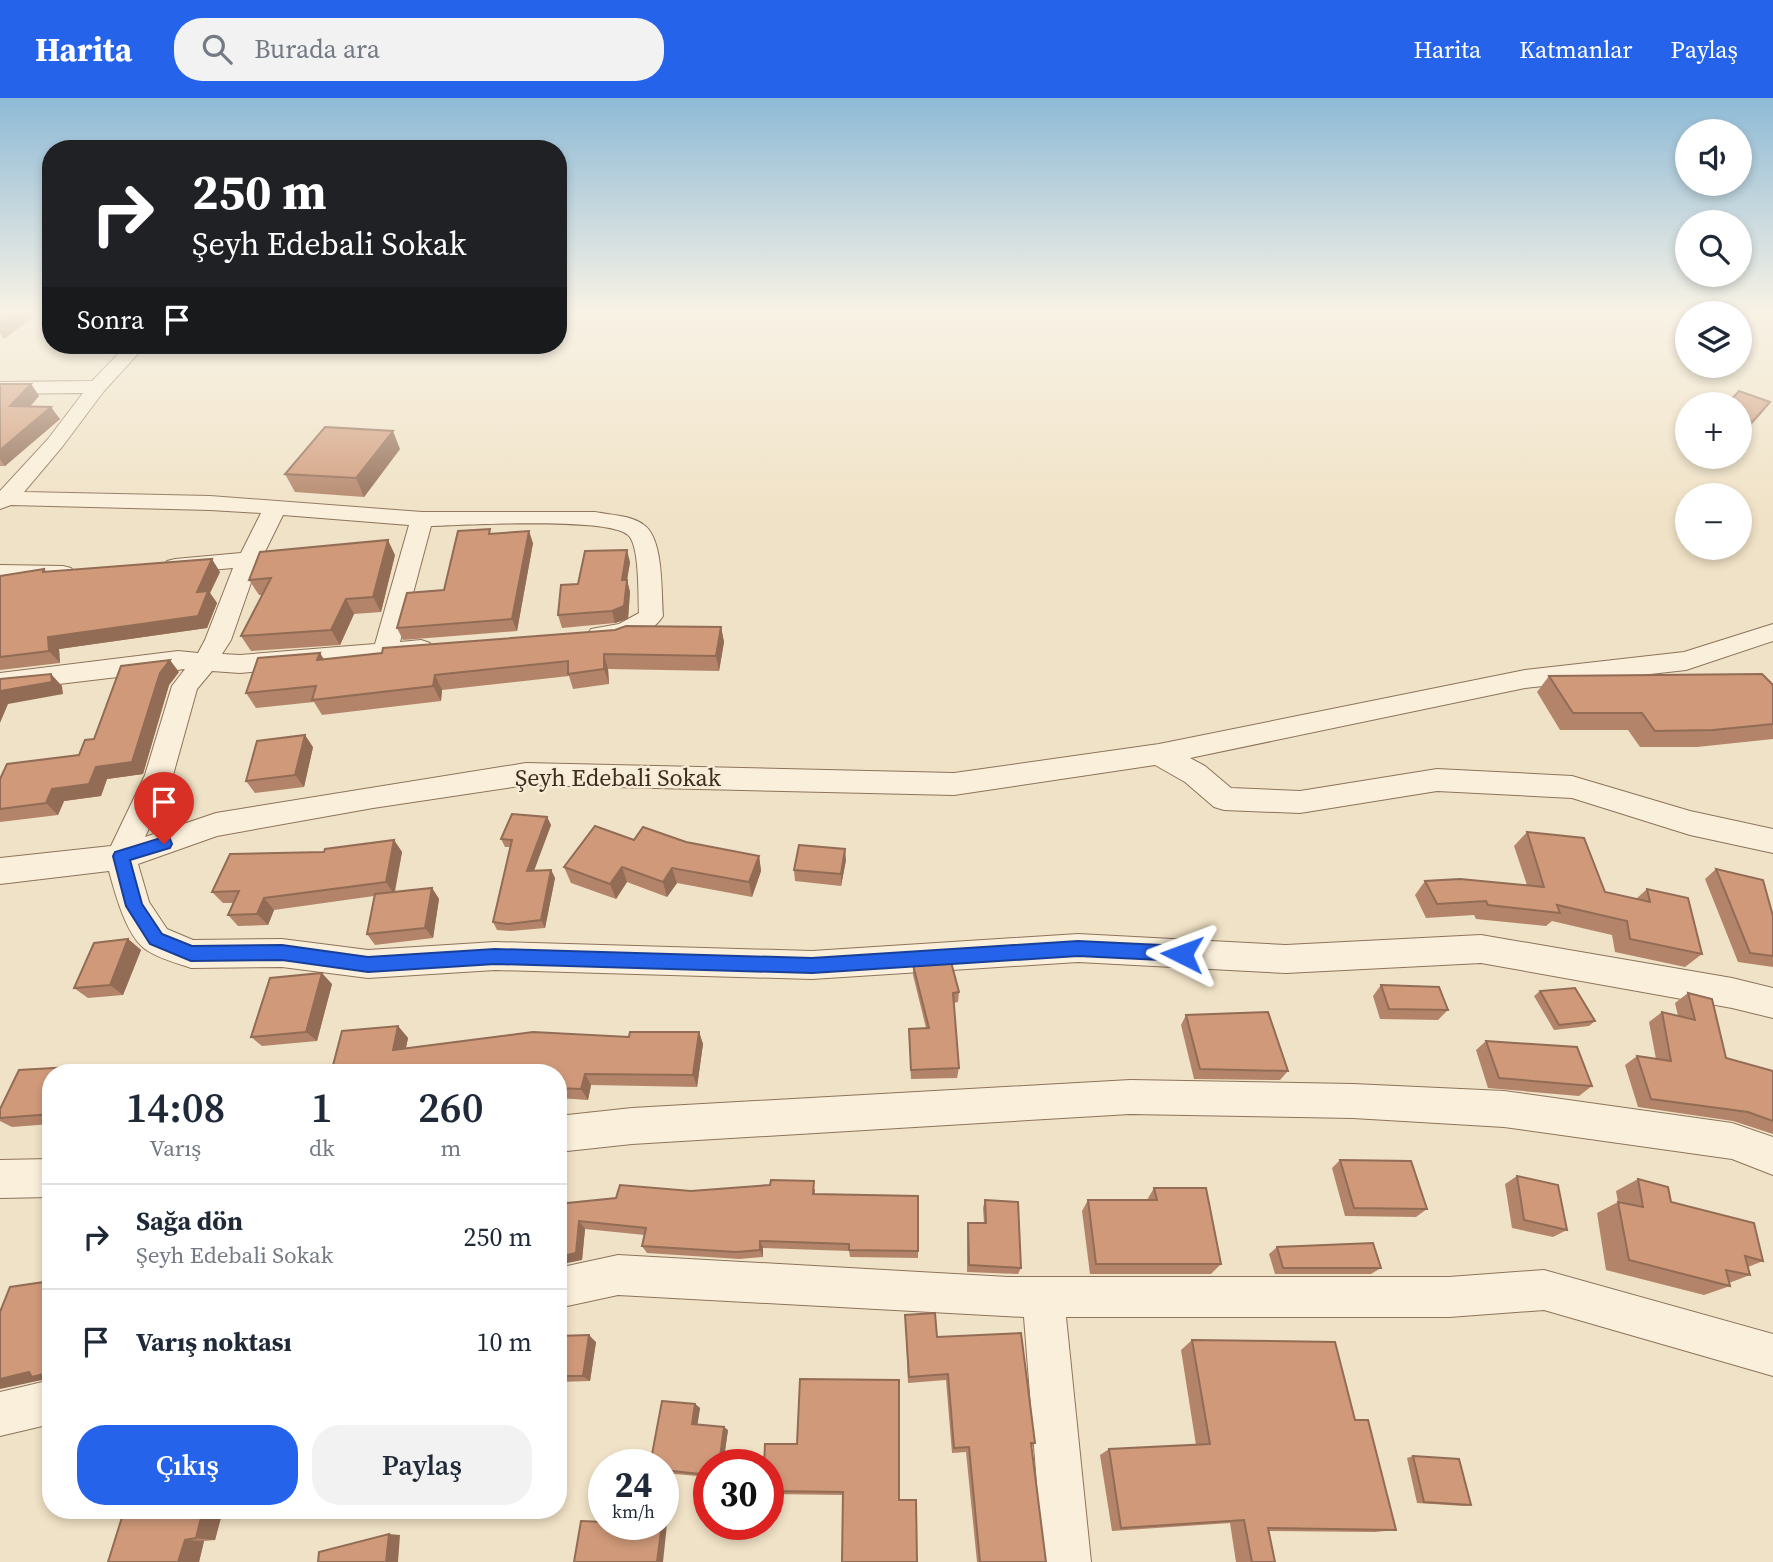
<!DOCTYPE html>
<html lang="tr">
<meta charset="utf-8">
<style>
body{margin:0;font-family:"Source Serif 4",serif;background:#f2f2f3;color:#1f2937;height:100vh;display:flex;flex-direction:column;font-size:26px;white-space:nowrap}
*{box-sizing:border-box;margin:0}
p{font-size:23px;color:#747a83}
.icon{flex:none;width:38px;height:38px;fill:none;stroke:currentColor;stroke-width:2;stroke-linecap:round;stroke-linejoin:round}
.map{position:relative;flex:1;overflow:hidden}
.side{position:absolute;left:42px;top:966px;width:525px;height:455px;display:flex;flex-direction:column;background:#fff;border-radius:28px;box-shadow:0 4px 10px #0003}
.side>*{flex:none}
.top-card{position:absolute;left:42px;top:42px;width:525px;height:214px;border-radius:28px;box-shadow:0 4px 10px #0003;background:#202124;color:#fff;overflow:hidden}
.controls{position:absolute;left:1675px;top:21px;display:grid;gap:14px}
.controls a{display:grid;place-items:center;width:77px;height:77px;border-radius:50%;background:#fff;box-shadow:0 4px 10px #0003;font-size:35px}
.speed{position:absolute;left:588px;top:1351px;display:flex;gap:14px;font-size:35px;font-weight:700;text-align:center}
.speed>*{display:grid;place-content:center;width:91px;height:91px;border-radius:50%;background:#fff;box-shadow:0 4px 10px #0003;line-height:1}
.speed small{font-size:18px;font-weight:400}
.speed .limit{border:10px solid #d22;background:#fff;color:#111}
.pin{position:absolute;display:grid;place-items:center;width:60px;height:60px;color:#fff;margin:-72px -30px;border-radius:50% 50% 50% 0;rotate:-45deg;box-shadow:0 0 7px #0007}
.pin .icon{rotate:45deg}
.me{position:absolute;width:77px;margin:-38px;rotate:273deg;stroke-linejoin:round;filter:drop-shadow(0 0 5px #0008)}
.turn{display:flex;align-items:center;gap:24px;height:147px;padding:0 35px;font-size:32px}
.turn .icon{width:91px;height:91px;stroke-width:2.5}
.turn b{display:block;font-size:49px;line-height:60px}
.then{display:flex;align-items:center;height:66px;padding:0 35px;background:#0003;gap:14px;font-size:26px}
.eta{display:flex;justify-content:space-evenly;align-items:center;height:119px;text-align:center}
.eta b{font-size:42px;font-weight:600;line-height:49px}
.button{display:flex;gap:14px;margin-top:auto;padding:14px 35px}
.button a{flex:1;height:80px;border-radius:28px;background:#2563eb;color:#fff;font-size:28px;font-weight:600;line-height:80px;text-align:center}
.button a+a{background:#f2f2f3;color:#1f2937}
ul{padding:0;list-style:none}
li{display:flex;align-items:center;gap:21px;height:105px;padding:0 35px;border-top:2px solid #e0e1e3}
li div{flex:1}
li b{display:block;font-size:26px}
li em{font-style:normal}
header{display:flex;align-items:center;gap:42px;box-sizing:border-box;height:98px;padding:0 35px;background:#2563eb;color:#fff}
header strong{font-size:33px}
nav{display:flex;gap:38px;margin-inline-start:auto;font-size:24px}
.search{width:490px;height:63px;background:#f2f2f3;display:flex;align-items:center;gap:18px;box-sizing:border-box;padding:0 24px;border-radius:28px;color:#747a83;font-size:26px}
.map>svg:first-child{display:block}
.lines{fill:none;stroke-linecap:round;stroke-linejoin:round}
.street-casing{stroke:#8d735b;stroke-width:2}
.street{fill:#faefda;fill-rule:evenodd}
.wall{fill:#b38469}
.shaded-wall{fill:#926c55}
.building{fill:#d09a7a;stroke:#926c55;stroke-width:2}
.route{fill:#2563eb;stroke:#184099;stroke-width:2}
.labels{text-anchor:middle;stroke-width:5;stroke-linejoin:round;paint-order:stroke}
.street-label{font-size:24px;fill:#3d2c1f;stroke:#f7ecd6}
</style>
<header>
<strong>Harita</strong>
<div class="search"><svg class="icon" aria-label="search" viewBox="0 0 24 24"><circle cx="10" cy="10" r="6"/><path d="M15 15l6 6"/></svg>Burada ara</div>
<nav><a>Harita</a><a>Katmanlar</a><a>Paylaş</a></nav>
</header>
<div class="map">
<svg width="1773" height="1464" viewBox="0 0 1773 1464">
<rect width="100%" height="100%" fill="#f0e2c6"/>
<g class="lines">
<defs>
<path id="street" d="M 127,247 L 146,247 L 104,293 L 62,349 L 24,394 L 210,398 L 422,414 L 595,414 C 610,417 631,417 644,427 C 664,441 661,495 663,518 C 650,539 614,549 591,543 L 587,537 L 591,531 L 619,526 L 639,515 C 638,499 640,447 628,437 C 609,419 464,427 431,428 L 400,544 L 421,542 L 430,545 L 434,551 L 430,557 L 240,575 L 212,573 L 197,591 L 173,677 L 145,739 L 216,715 L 526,665 L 954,675 L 1159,646 L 1525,572 L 1684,554 L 1773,526 L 1773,543 L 1686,572 L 1525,590 L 1190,660 L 1205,668 L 1231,690 L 1300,693 L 1437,671 L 1572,678 L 1690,713 L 1773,731 L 1773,755 L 1690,737 L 1572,700 L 1437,693 L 1300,715 L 1224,712 L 1214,709 L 1185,684 L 1155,667 L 954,697 L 526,687 L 373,710 L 217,738 L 138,766 L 149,804 L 167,831 L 193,842 L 282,841 L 368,852 L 495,844 L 812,853 L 1078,836 L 1286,847 L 1481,837 L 1732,880 L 1773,890 L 1773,920 L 1732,910 L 1481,865 L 1286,875 L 1078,864 L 812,881 L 495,872 L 368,880 L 282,869 L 191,870 C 177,865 157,860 145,851 C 126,837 115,795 109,773 L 0,786 L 0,760 L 111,748 L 145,677 L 172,588 L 185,571 L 0,593 L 0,575 L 178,553 L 198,555 L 205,542 L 233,470 L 175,475 L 167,473 L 163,468 L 167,463 L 175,461 L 241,455 L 261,415 L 210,412 L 11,407 L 0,411 L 0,393 L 48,341 L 83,295 L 0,296 L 0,284 L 92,283 ZM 283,417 L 409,427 L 375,546 L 240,557 L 222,556 L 231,542 L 254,476 Z
M 0,467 L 63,468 L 71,470 L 75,475 L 71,480 L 63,482 L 0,481 Z
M 1130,982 L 1353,986 L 1504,993 L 1732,1025 L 1773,1039 L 1773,1077 L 1732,1061 L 1504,1029 L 1353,1020 L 1130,1016 L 632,1046 L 558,1054 L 558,1018 L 632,1010 Z
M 51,1061 L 51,1099 L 0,1100 L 0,1062 Z
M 618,1157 L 1008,1179 L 1449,1179 L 1544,1172 L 1773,1236 L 1773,1278 L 1544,1212 L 1449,1219 L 1066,1219 L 1091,1464 L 1043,1464 L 1024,1219 L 618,1197 L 558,1210 L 558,1170 Z
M 51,1282 L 51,1326 L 0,1338 L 0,1294 Z"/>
</defs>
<use href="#street" class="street-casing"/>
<use href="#street" class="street"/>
</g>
<path class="wall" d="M 168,247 L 313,247 L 305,256 L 171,253 Z
M 0,286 L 31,286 L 39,298 L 30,309 L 60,321 L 5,368 L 0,368 Z
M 1770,304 L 1743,336 L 1740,335 L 1740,306 Z
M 400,351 L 364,399 L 295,394 L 285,376 Z
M 492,436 L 533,445 L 517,533 L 403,542 L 397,530 L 444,492 Z
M 395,457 L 381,514 L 354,516 L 340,547 L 251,553 L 241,538 L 262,497 L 259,497 L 249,482 Z
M 630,464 L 627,482 L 630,494 L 628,521 L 615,525 L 562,530 L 558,517 L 578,486 Z
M 44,471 L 47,474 L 220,474 L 210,495 L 217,505 L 207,530 L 59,551 L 60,565 L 0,572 L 0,478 Z
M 721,529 L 724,544 L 719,573 L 608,571 L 609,586 L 573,591 L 569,578 L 442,592 L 441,603 L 322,617 L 314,604 L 256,610 L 246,595 L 320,555 L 324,562 Z
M 179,574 L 169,587 L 143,676 L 107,681 L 101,698 L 64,703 L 58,717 L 0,724 L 0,681 L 79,657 L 94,641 Z
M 1549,578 L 1773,587 L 1773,641 L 1697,649 L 1640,649 L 1628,632 L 1560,632 L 1537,594 Z
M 313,649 L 304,689 L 255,695 L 246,683 Z
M 547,719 L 551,727 L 534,772 L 551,772 L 555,780 L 545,830 L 511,833 L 497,832 L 493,824 L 510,749 L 505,749 L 501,741 Z
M 1527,734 L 1605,794 L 1636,801 L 1647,791 L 1702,856 L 1685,869 L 1615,854 L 1612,837 L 1552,823 L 1546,828 L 1476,821 L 1474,817 L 1426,820 L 1415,797 L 1425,783 L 1527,787 L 1514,748 Z
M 394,742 L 402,754 L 395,794 L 432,790 L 439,801 L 433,840 L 375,847 L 367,836 L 374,798 L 274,812 L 268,827 L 238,828 L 228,817 L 233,805 L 223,805 L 212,794 L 324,754 Z
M 634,742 L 686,744 L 759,758 L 761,773 L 752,799 L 677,785 L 667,799 L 627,784 L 616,801 L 571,785 L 564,769 Z
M 846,762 L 841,788 L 795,783 L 794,772 Z
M 1716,771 L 1773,818 L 1773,869 L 1738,864 L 1705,781 Z
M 128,841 L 141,852 L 123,897 L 88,900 L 74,890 Z
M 913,867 L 959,894 L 958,904 L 953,905 L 959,970 L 957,980 L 911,981 L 909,931 L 926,930 L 913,877 Z
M 332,886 L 317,943 L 262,948 L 251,939 Z
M 1381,887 L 1448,912 L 1438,922 L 1380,921 L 1373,898 Z
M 1540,893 L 1595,923 L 1589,928 L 1554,932 L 1534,898 Z
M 1688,895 L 1726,960 L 1773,973 L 1773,1036 L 1733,1023 L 1638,1009 L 1625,967 L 1637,958 L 1656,961 L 1649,924 L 1662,914 L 1678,918 L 1675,905 Z
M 1186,917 L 1288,973 L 1280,982 L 1194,981 L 1181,927 Z
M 398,928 L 408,940 L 406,950 L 699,934 L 703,946 L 697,989 L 591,987 L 588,1002 L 558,1000 L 558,975 L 331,975 Z
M 1486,943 L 1592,988 L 1579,998 L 1488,990 L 1476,952 Z
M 88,968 L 99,975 L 51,975 L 51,1026 L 12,1029 L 0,1023 L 0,1011 L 19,972 Z
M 1340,1062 L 1427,1111 L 1416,1119 L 1345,1118 L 1332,1070 Z
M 1517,1078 L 1567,1132 L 1553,1139 L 1512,1130 L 1505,1086 Z
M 1638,1081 L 1671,1104 L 1763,1163 L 1748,1169 L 1750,1177 L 1729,1185 L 1730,1188 L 1704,1197 L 1606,1172 L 1597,1115 L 1618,1104 L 1616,1093 Z
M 1154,1090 L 1221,1166 L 1211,1176 L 1090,1176 L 1082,1113 L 1088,1102 L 1147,1102 Z
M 815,1091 L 815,1096 L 918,1153 L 918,1160 L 850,1159 L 849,1153 L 763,1150 L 763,1159 L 739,1161 L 647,1155 L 642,1148 L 645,1137 L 585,1131 L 582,1162 L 558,1106 L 691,1093 Z
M 985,1102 L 1021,1170 L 1018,1176 L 967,1174 L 967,1132 L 968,1125 L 984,1125 L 983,1110 Z
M 1277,1149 L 1381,1170 L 1371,1176 L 1275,1176 L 1269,1156 Z
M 905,1217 L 937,1239 L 1035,1345 L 1032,1349 L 1046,1464 L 977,1464 L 966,1354 L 952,1355 L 946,1282 L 908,1285 Z
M 558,1238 L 596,1244 L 590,1283 L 558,1284 Z
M 1192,1242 L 1355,1322 L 1396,1432 L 1375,1434 L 1268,1433 L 1275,1464 L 1236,1464 L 1230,1425 L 1112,1433 L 1100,1357 L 1109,1351 L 1196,1347 L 1181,1252 Z
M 695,1306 L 700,1310 L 697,1326 L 728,1332 L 723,1367 L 709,1367 L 709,1379 L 663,1375 L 663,1367 Z
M 1413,1358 L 1471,1407 L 1464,1408 L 1417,1405 L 1407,1360 Z
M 768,1367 L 899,1402 L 917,1464 L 843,1397 L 768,1396 Z
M 106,1412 L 223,1412 L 215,1442 L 204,1443 L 199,1464 L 108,1464 L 122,1420 L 104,1419 Z"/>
<path class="shaded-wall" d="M 17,215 L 37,216 L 4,241 L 0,235 L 0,228 Z
M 301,247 L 313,247 L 305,256 Z
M 31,286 L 39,298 L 19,320 L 10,308 Z
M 1770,304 L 1761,316 L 1743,336 L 1752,324 Z
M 51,309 L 60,321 L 5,368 L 0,361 L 0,352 Z
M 393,333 L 400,351 L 364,399 L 356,380 Z
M 529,433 L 533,445 L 517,533 L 512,521 Z
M 388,442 L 395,457 L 381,514 L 373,499 Z
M 627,452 L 630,464 L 625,494 L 622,482 Z
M 212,461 L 220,474 L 210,495 L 217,505 L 207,530 L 59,551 L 60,565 L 49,553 L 48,539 L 197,494 Z
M 627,482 L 630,494 L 628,521 L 615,525 L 612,513 Z
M 346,501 L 354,516 L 340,547 L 331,532 Z
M 721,529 L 724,544 L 719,573 L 716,558 Z
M 320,555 L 329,570 L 317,562 Z
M 604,556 L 608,571 L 609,586 L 604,571 Z
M 170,562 L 179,574 L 169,587 L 143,676 L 107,681 L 101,698 L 64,703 L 58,717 L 46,705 L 52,691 L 160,575 Z
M 51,576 L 62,588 L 63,596 L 8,606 L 0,625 L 0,593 Z
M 435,577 L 442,592 L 441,603 L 433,588 Z
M 305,637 L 313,649 L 304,689 L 295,677 Z
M 547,719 L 551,727 L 531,781 L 527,773 Z
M 394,742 L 402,754 L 394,796 L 386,784 Z
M 845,751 L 846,762 L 841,788 L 841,776 Z
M 759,758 L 761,773 L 752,799 L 749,784 Z
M 622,769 L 627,784 L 616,801 L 610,786 Z
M 672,770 L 677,785 L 667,799 L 663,784 Z
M 551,772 L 555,780 L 545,830 L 541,822 Z
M 432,790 L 439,801 L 433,840 L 425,830 Z
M 264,800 L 274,812 L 268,827 L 257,816 Z
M 128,841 L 141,852 L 123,897 L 110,887 Z
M 322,875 L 332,886 L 317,943 L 306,934 Z
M 398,928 L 408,940 L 403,963 L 393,952 Z
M 699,934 L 703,946 L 697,989 L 693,977 Z
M 88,968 L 99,975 L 85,975 Z
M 585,976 L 591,987 L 588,1002 L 581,991 Z
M 579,1123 L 585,1131 L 582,1162 L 558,1167 L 558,1159 Z
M 760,1143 L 763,1150 L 763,1159 L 760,1152 Z
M 589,1237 L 596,1244 L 590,1283 L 583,1278 Z
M 29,1274 L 51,1274 L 51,1284 L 42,1282 L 0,1291 L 0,1281 Z
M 695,1306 L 700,1310 L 697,1330 L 692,1326 Z
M 724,1329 L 728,1332 L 723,1367 L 719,1367 Z
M 203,1412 L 223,1412 L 215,1442 L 196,1440 Z
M 663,1425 L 667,1426 L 663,1464 L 657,1464 L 662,1426 L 663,1426 Z
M 389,1436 L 400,1437 L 398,1464 L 386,1464 Z
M 185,1442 L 204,1443 L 199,1464 L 178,1464 Z"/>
<path class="building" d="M 0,215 L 17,215 L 0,228 Z
M 0,286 L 31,286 L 10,308 L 51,309 L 0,352 Z
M 1739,293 L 1770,304 L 1752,324 L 1740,320 L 1740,306 L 1727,306 Z
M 325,329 L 393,333 L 356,380 L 285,376 Z
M 490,431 L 489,436 L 529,433 L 512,521 L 397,530 L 407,495 L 444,492 L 458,433 Z
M 388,442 L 373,499 L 346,501 L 331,532 L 241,538 L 271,480 L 249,482 L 260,454 Z
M 627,452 L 622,482 L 627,482 L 624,508 L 612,513 L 558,517 L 561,487 L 578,486 L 585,453 Z
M 212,461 L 197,494 L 208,493 L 198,518 L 48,539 L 49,553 L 0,559 L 0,478 L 44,471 L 43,474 Z
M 626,528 L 721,529 L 716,558 L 604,556 L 604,571 L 568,576 L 568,563 L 435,577 L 433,588 L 312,602 L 316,588 L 246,595 L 258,560 L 320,555 L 317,562 L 382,555 L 383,550 L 615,532 Z
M 170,562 L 160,575 L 132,664 L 96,669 L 89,686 L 52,691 L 46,705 L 0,711 L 0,681 L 7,666 L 79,657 L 85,642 L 94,641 L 121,568 Z
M 51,576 L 52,584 L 0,593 L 0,581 Z
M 1762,576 L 1773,587 L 1773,626 L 1713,632 L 1655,633 L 1642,615 L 1573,615 L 1549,578 Z
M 305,637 L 295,677 L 246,683 L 257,643 Z
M 512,716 L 547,719 L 527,773 L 551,772 L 541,822 L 507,826 L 493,824 L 512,742 L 501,741 Z
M 595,728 L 634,742 L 643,729 L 686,744 L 759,758 L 749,784 L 672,770 L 663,784 L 622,769 L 610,786 L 564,769 Z
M 1527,734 L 1584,740 L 1605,794 L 1650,804 L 1647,791 L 1688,800 L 1702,856 L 1630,841 L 1627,823 L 1557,807 L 1560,815 L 1488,807 L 1486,803 L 1437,806 L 1425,783 L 1460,781 L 1544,789 Z
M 394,742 L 386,784 L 264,800 L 257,816 L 228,817 L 239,793 L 212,794 L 230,756 L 324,754 L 325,751 Z
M 799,747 L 845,751 L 841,776 L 794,772 Z
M 1716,771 L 1763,782 L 1773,818 L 1773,858 L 1750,855 Z
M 432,790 L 425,830 L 367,836 L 375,796 Z
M 128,841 L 110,887 L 74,890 L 94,845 Z
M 951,864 L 959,894 L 953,895 L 959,970 L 911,972 L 909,931 L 929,930 L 913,867 Z
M 322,875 L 306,934 L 251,939 L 270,880 Z
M 1381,887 L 1439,889 L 1448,912 L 1389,911 Z
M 1575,890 L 1595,923 L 1559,927 L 1540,893 Z
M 1688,895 L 1712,901 L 1726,960 L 1773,973 L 1773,1023 L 1748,1014 L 1651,1001 L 1637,958 L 1671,963 L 1662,914 L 1695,922 Z
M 1268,914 L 1288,973 L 1200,971 L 1186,917 Z
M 398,928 L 393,952 L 533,934 L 629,939 L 630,934 L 699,934 L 693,977 L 585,976 L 581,991 L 558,990 L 558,975 L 331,975 L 342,933 Z
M 1486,943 L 1577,949 L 1592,988 L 1499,980 Z
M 88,968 L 85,975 L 51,975 L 51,1016 L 0,1020 L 0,1011 L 19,972 Z
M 1340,1062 L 1411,1063 L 1427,1111 L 1354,1110 Z
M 1517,1078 L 1558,1087 L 1567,1132 L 1524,1122 Z
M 1638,1081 L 1668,1089 L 1671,1104 L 1754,1125 L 1763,1163 L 1745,1158 L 1750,1177 L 1726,1172 L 1730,1188 L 1629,1162 L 1618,1104 L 1643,1109 Z
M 771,1082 L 814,1083 L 813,1096 L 918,1098 L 918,1153 L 849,1152 L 849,1146 L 760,1143 L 760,1152 L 736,1154 L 642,1148 L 646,1130 L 579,1123 L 576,1155 L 558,1159 L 558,1106 L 616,1100 L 620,1087 L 691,1093 L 770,1087 Z
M 1154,1090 L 1206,1090 L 1221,1166 L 1096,1166 L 1088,1102 L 1157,1102 Z
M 985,1102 L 1018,1104 L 1021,1170 L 969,1167 L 968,1125 L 986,1125 Z
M 1373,1145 L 1381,1170 L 1283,1170 L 1277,1149 Z
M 51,1183 L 51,1274 L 32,1279 L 29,1274 L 0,1281 L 0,1214 L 10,1189 Z
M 935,1215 L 937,1239 L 1021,1235 L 1035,1345 L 1031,1345 L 1046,1464 L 980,1464 L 969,1349 L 954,1350 L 948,1276 L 909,1279 L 905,1217 Z
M 589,1237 L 583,1278 L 558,1278 L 558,1238 Z
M 1192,1242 L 1335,1244 L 1355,1322 L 1368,1322 L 1396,1432 L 1268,1430 L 1275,1464 L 1252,1464 L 1244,1422 L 1121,1430 L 1109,1351 L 1210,1346 Z
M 800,1281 L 899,1282 L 899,1402 L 916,1402 L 917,1464 L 842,1464 L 843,1394 L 768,1393 L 768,1367 L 764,1367 L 765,1346 L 797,1346 Z
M 662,1303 L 695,1306 L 692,1326 L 724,1329 L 719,1367 L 709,1367 L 709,1377 L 663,1372 L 663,1367 L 650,1367 Z
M 1413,1358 L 1459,1361 L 1471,1407 L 1424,1404 Z
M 106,1412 L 203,1412 L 196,1440 L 185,1442 L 178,1464 L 108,1464 L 123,1416 L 104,1419 Z
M 581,1423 L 604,1424 L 604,1426 L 662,1426 L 657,1464 L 574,1464 Z
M 389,1436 L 386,1464 L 318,1464 L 319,1454 Z"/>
<linearGradient id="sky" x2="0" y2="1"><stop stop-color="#8ebad6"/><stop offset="0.51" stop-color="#f8f2e5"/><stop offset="1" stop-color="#f8f2e5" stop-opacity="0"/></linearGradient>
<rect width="1773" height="420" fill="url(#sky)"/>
<path class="route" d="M 164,739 L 170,741 L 172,746 L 170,750 L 130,762 L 142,806 L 162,836 L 192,848 L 282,847 L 368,859 L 495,851 L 812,860 L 1078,843 L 1182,848 L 1188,850 L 1191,856 L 1188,861 L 1182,863 L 1078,858 L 812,875 L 495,866 L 368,874 L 282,862 L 191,863 L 150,846 L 126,808 L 113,758 L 115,754 Z"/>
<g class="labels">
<g class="street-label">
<text x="618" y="688">Şeyh Edebali Sokak</text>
</g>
</g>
</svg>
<div class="controls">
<a><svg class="icon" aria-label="sound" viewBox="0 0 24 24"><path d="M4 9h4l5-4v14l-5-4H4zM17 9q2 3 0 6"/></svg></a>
<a><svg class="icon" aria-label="search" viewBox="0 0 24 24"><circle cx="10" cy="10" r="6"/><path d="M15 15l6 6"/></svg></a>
<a><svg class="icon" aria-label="layers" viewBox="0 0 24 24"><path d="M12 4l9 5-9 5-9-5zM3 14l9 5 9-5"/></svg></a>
<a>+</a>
<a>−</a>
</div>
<div class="speed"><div>24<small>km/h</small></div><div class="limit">30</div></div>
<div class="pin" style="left:164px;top:746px;background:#d93025"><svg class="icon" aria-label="arrive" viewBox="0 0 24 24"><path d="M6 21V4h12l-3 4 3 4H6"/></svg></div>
<svg class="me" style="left:1182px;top:856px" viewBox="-20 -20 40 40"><path d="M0-17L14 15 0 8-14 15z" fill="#2563eb" stroke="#fff" stroke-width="4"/></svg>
<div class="top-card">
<div class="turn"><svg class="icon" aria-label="right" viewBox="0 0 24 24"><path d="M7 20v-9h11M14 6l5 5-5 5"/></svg><div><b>250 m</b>Şeyh Edebali Sokak</div></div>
<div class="then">Sonra<svg class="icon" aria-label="arrive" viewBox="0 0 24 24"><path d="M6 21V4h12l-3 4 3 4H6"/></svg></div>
</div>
<section class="side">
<div class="eta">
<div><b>14:08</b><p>Varış</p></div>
<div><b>1</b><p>dk</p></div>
<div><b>260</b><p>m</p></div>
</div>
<ul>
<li><svg class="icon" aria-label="right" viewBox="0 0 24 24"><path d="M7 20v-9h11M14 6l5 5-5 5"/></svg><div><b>Sağa dön</b><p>Şeyh Edebali Sokak</p></div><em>250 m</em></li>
<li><svg class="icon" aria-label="arrive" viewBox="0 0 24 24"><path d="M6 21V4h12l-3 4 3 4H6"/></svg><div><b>Varış noktası</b></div><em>10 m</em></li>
</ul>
<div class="button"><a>Çıkış</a><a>Paylaş</a></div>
</section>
</div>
